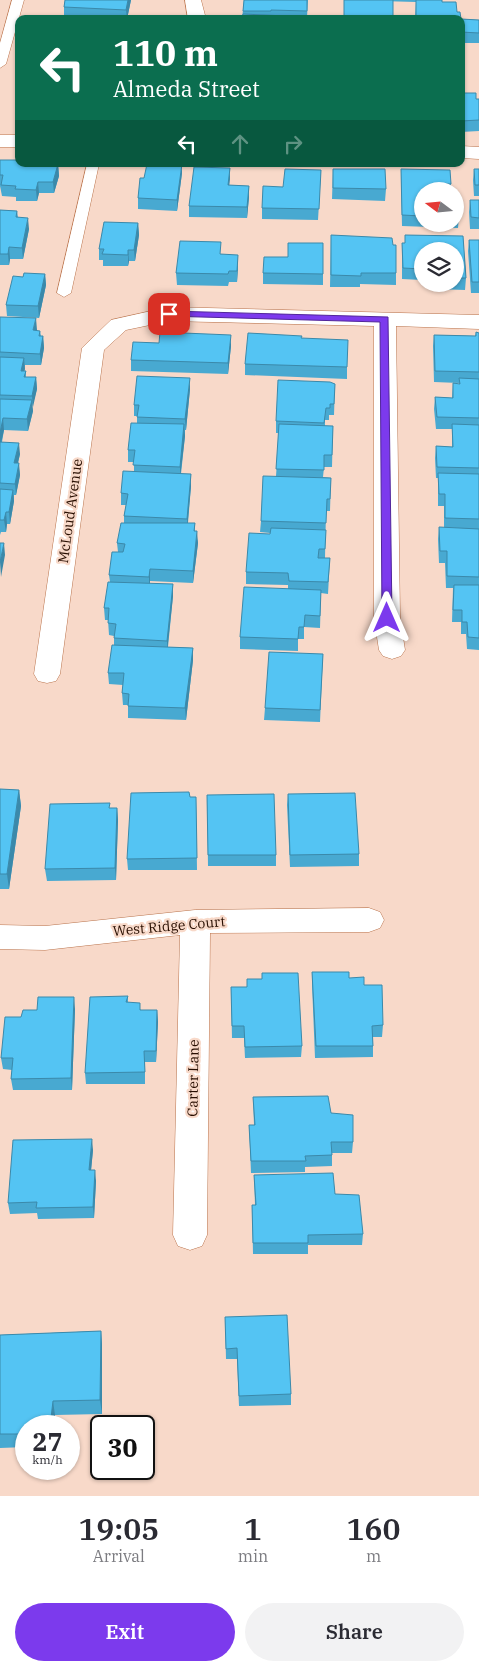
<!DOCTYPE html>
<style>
body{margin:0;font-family:"IBM Plex Serif",serif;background:#f2f2f3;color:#2b2b33;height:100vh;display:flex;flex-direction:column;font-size:19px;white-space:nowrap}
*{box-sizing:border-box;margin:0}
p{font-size:16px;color:#7c7c81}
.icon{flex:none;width:28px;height:28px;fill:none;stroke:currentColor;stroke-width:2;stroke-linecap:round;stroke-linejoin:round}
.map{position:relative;height:1496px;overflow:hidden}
.details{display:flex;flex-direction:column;background:#fff;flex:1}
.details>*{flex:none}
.hud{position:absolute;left:15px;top:15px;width:450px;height:152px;border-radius:10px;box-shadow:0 1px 4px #0004;background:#0b6e4f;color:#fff;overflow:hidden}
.needle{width:32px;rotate:286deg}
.tools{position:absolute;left:414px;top:182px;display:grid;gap:10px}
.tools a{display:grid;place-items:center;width:50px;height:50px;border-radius:50%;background:#fff;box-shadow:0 1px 4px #0004;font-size:25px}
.speed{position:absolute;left:15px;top:1415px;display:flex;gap:10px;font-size:25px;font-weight:700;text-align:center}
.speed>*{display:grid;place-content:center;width:65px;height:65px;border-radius:50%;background:#fff;box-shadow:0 1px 4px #0004;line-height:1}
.speed small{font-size:12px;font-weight:400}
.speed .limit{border:2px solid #111;border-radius:8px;background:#fff;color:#111}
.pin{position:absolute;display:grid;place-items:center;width:42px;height:42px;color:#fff;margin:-21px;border-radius:10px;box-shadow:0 2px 8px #0006}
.me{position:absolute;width:55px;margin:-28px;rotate:0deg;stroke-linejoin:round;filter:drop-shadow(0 0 4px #0008)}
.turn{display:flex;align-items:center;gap:18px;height:105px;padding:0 15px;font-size:22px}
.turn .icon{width:65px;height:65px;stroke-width:2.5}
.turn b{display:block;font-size:35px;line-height:42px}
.lanes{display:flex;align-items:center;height:48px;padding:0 15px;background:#0003;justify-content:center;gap:25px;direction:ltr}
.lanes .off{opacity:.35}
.eta{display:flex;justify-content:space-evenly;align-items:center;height:85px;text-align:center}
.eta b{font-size:30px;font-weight:600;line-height:35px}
.primary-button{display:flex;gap:10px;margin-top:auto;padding:10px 15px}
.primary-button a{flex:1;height:58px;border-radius:30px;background:#7c3aed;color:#fff;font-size:20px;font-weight:600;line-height:58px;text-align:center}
.primary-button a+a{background:#f2f2f3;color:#2b2b33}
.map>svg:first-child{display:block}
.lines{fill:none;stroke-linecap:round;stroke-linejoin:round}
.service-casing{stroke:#ba744d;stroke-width:1}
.minor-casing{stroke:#ba744d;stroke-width:1}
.tertiary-casing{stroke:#ba744d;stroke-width:1}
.service{fill:#fff;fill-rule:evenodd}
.minor{fill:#fff;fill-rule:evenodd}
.tertiary{fill:#fff;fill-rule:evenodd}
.wall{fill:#48a9d1}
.shaded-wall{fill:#3b89aa}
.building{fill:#54c4f3;stroke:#3b89aa}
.route{fill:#7c3aed;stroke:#51269a}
.labels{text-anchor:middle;stroke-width:4.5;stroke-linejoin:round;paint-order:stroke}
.street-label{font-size:14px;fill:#280e01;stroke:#f8d9c9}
</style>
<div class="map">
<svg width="479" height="1496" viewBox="0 0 479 1496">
<rect width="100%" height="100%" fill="#f8d9c9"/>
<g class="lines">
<defs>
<path id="service" d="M 12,0 L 24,0 L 6,64 L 0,68 L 0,43 Z
M 87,164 L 99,164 L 71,293 L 64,297 L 57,293 Z"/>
<path id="minor" d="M 185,0 L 201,0 L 206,19 L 188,19 Z
M 169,307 L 479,315 L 479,329 L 396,326 L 400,618 L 405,650 L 401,656 L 392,659 L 383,656 L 379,650 L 374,618 L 374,326 L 169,321 L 126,330 L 104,350 L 60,674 L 56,681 L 47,683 L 38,681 L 34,674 L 82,348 L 111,320 Z
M 369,908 L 380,912 L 384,920 L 380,928 L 369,932 L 210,933 L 207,1235 L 202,1246 L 190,1250 L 178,1246 L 173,1235 L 180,935 L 45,950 L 0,949 L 0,925 L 45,926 L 195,910 Z"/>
<path id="tertiary" d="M 0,135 L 19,135 L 19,147 L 0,147 Z
M 461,146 L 479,147 L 479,159 L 461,158 Z"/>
</defs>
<use href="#service" class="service-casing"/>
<use href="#minor" class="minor-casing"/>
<use href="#tertiary" class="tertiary-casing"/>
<use href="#service" class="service"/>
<use href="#minor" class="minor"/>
<use href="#tertiary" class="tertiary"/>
</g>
<path class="wall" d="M 65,0 L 131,0 L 127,19 L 88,19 L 64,17 L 64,7 Z
M 244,0 L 308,0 L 307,17 L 242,19 Z
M 344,0 L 442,0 L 442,2 L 457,12 L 461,19 L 415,19 L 416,2 Z
M 461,19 L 479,20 L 479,43 L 461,43 Z
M 461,93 L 476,99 L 479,99 L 479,131 L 461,132 Z
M 0,160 L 19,164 L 23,164 L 23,165 L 58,164 L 59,176 L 54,193 L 39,193 L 37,201 L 16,201 L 16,197 L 2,196 L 0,186 Z
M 230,168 L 229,185 L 249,186 L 249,197 L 247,218 L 189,217 L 189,206 Z
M 333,169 L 386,189 L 385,201 L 332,199 Z
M 401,169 L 451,184 L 450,191 L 422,191 L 422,224 L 455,224 L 455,200 L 459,216 L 458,228 L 402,226 L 401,180 Z
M 474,169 L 479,169 L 479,196 L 474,196 L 473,180 Z
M 321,170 L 318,220 L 262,219 L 262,208 L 283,187 Z
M 182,173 L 177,211 L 138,209 L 138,198 L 144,178 Z
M 470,200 L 479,200 L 479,229 L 470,229 L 469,212 Z
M 0,210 L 17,211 L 18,217 L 29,229 L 23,259 L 10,259 L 9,265 L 0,265 Z
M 138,223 L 139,235 L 135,261 L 129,261 L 128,266 L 103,266 L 103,260 L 99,260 L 99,249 Z
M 331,235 L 393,245 L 396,273 L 396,285 L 360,284 L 360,287 L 330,287 Z
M 405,235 L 463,236 L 466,278 L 465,290 L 435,289 L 435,284 L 455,284 L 455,251 L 422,251 L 422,280 L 402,279 L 402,243 L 405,243 Z
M 469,240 L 479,240 L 479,293 L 471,293 L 468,251 Z
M 323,243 L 323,285 L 263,284 L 263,273 L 288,257 Z
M 221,254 L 238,266 L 237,282 L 229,282 L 228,286 L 177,285 L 176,273 Z
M 45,274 L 46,285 L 39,318 L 7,316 L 6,305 L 23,277 Z
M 0,317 L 37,331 L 40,331 L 41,336 L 43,336 L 44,348 L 41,365 L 25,365 L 24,371 L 26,371 L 26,377 L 36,377 L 37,389 L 32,407 L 33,411 L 28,431 L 4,430 L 2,442 L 20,454 L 18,463 L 20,475 L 16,495 L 14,495 L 14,501 L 10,524 L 7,524 L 6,532 L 1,532 L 0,535 Z
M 476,332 L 479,333 L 479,650 L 467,649 L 466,634 L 461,634 L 461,622 L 452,622 L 453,588 L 446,588 L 445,563 L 439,563 L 438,539 L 439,527 L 444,528 L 444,506 L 438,506 L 438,478 L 436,478 L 435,458 L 436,446 L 452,447 L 452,429 L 436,429 L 434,409 L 435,397 L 452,398 L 453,383 L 459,384 L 459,383 L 434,382 L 433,346 L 434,335 L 475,336 Z
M 302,338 L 347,367 L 347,379 L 245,375 L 245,364 Z
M 231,346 L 228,374 L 131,371 L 131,360 Z
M 335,384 L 334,415 L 329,415 L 329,420 L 325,420 L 325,426 L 333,426 L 332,467 L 324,467 L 323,477 L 331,478 L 330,511 L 326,511 L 325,558 L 330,558 L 328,594 L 321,593 L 320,628 L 304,627 L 304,639 L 298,639 L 298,651 L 240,649 L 240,637 L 288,589 L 288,585 L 246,584 L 246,572 L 270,534 L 270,533 L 260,532 L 261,521 L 276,476 L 279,433 L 276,433 L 276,421 Z
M 190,389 L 186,430 L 185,430 L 185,436 L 181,474 L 191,474 L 191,486 L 188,523 L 195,523 L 195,531 L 198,543 L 193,583 L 150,581 L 150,584 L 173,584 L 173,596 L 168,647 L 193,648 L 193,660 L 186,720 L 128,718 L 128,705 L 123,705 L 122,693 L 123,685 L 109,684 L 108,673 L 114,645 L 114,636 L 109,635 L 108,620 L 105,620 L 104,608 L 110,582 L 109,575 L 118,552 L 117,543 L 124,523 L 124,516 L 126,505 L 121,505 L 121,493 L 134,472 L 134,462 L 128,462 L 128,450 L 137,423 L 137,416 L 134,416 L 134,405 Z
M 323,654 L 320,722 L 264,720 L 265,708 Z
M 0,789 L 19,790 L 21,806 L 9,889 L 0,889 Z
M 288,794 L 359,854 L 359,866 L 290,867 L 287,805 Z
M 207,795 L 276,855 L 276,866 L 208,866 Z
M 190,797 L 196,797 L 197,870 L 128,870 L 127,859 Z
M 110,808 L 117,808 L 118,820 L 116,880 L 47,881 L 45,869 Z
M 312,972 L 349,978 L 364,985 L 383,1025 L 382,1037 L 373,1037 L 373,1057 L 315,1058 L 312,984 Z
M 231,987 L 302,1046 L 301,1057 L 245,1058 L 244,1038 L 232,1038 Z
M 128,996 L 128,1002 L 141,1010 L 157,1010 L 158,1022 L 156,1062 L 145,1062 L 145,1084 L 86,1084 L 85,1073 Z
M 75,1009 L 72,1090 L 13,1090 L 11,1079 L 12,1070 L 3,1069 L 1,1058 L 21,1017 Z
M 253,1097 L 331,1113 L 353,1142 L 352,1153 L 332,1153 L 332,1166 L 305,1167 L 305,1172 L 251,1173 L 249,1125 L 254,1125 Z
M 93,1150 L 91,1170 L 96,1181 L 94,1218 L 38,1219 L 37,1213 L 10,1214 L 8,1203 Z
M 254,1175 L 335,1194 L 363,1234 L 362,1245 L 308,1245 L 308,1254 L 253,1254 L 252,1205 L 255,1205 Z
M 225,1317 L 291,1394 L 291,1405 L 239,1406 L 237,1359 L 226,1359 Z
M 101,1331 L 102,1345 L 102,1414 L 55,1415 L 54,1426 L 26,1426 L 26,1447 L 0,1448 L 0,1335 Z"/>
<path class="shaded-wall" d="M 128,0 L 131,0 L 127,19 L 126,10 Z
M 58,164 L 59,176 L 54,193 L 53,182 Z
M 182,164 L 182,173 L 177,211 L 177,200 Z
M 230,168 L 230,179 L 228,196 L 228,185 Z
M 38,182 L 39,193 L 37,201 L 36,190 Z
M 249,186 L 249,197 L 247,218 L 247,207 Z
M 28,218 L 29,229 L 23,259 L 22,248 Z
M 138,223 L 139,235 L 135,261 L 134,250 Z
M 9,247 L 10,259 L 9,265 L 8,254 Z
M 128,250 L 129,261 L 128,266 Z
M 238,255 L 238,266 L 237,282 L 237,271 Z
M 45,274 L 46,285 L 39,318 L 38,306 Z
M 36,318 L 37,330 L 34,342 L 33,330 Z
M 231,335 L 231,346 L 228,374 L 228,363 Z
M 43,336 L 44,348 L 41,365 L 40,354 Z
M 24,358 L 25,369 L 22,382 L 21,371 Z
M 36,377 L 37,389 L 33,407 L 32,396 Z
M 190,378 L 190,389 L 186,430 L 185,419 Z
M 32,400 L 33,411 L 28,431 L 27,419 Z
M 3,418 L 4,430 L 0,448 L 0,433 Z
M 184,424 L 185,436 L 180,478 L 180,467 Z
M 19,443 L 20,454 L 15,475 L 14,463 Z
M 19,463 L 20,475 L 16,495 L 15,484 Z
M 191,474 L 191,486 L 187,530 L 187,519 Z
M 13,490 L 14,501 L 10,524 L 9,512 Z
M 6,512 L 7,524 L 6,532 L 4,520 Z
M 197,531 L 198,543 L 193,583 L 193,571 Z
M 4,543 L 5,555 L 1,577 L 0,562 Z
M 150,569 L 150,581 L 149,589 L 149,577 Z
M 173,584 L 173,596 L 167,652 L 167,641 Z
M 193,648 L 193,660 L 186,720 L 185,708 Z
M 19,790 L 21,806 L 9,889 L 7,874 Z
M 117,808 L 118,820 L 116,880 L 115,868 Z
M 74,997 L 75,1009 L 72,1090 L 71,1078 Z
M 157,1010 L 158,1022 L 156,1062 L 156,1051 Z
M 92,1139 L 93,1150 L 90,1181 L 89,1170 Z
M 95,1170 L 96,1181 L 94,1218 L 93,1207 Z
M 101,1331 L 102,1345 L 102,1414 L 100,1400 Z
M 53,1401 L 55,1415 L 54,1426 L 50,1426 Z"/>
<path class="building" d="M 65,0 L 128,0 L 126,10 L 64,7 Z
M 244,0 L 307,0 L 307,11 L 271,10 L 271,11 L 243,11 Z
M 344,0 L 393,0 L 393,19 L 344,19 Z
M 416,0 L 442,0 L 442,2 L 456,2 L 457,12 L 460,12 L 461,19 L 416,19 Z
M 243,14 L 307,17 L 307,19 L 242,19 Z
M 461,19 L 479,20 L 479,33 L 461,32 Z
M 461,93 L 476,93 L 476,99 L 479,99 L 479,120 L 461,121 Z
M 0,160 L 19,160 L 19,164 L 22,164 L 22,165 L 58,164 L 53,182 L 38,182 L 36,190 L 15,189 L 16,186 L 1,185 L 3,175 L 0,175 Z
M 147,164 L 182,164 L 177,200 L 138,198 L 140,178 L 144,178 Z
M 194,167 L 230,168 L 228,185 L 249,186 L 247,207 L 189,206 Z
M 285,169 L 321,170 L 319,209 L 262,208 L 263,186 L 283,187 Z
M 333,169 L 385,169 L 386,189 L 333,188 Z
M 401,169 L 450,170 L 451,184 L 446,184 L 445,188 L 434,187 L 434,191 L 422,191 L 422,216 L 402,215 Z
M 474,169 L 479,169 L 479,185 L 475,185 Z
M 455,200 L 458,200 L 459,216 L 455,216 Z
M 470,200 L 479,200 L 479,218 L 471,217 Z
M 0,210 L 17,211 L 16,217 L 28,218 L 22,248 L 9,247 L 8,254 L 0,254 Z
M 104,222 L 138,223 L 134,250 L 128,250 L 128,255 L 102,254 L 104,249 L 99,249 Z
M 331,235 L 392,238 L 393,245 L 396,245 L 396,273 L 361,273 L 361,276 L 331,275 Z
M 405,235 L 463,236 L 466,278 L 455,278 L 455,251 L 422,251 L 422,269 L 403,268 L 402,243 L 405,243 Z
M 469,240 L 479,240 L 479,282 L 472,282 Z
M 180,241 L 221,242 L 220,254 L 238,255 L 237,271 L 229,271 L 228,274 L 176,273 Z
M 288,243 L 323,243 L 323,274 L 263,273 L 264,257 L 288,257 Z
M 24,273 L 45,274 L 38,306 L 6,305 L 13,276 L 23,277 Z
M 0,317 L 36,318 L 33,330 L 40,331 L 39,336 L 43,336 L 40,354 L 0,352 Z
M 160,332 L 231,335 L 228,363 L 131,360 L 133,342 L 159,343 Z
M 476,332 L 479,333 L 479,372 L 435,371 L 434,335 L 476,336 Z
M 248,333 L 302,336 L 301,338 L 348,340 L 347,367 L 245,364 Z
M 0,357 L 24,358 L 21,371 L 26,371 L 24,377 L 36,377 L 32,396 L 0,395 Z
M 137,376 L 190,378 L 185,419 L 137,417 L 139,405 L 134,405 Z
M 459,378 L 479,379 L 479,418 L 437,417 L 435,397 L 453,398 L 453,383 L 460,384 Z
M 278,380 L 330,382 L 335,384 L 334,404 L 330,404 L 330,408 L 326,408 L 324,423 L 276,421 Z
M 0,399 L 32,400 L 27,419 L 3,418 L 0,433 Z
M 131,423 L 184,424 L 180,467 L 133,465 L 135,450 L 128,450 Z
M 279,424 L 333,426 L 332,455 L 324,455 L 324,470 L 276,469 Z
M 452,424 L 479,425 L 479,468 L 437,467 L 436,446 L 453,447 Z
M 0,442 L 19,443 L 14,463 L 19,463 L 15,484 L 0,483 Z
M 123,471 L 191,474 L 187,519 L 124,516 L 128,494 L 121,493 Z
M 438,473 L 479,474 L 479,519 L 445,518 L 445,494 L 439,494 Z
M 263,476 L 331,478 L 330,499 L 327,499 L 326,523 L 261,521 Z
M 0,489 L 13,490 L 9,512 L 6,512 L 4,520 L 0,520 Z
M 121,523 L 195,523 L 194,531 L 197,531 L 193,571 L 150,569 L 149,577 L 109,575 L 112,552 L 123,552 L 125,544 L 117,543 Z
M 439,527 L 479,529 L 479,577 L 447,576 L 447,551 L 440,551 Z
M 271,528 L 326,530 L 325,549 L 319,549 L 318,558 L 330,558 L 328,582 L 289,581 L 288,573 L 246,572 L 249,533 L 270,534 Z
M 0,543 L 4,543 L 0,562 Z
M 108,582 L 173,584 L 167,641 L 114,638 L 116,624 L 108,623 L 109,608 L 104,608 Z
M 454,585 L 479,585 L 479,638 L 468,637 L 467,622 L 462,622 L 462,610 L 453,610 Z
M 244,587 L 321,590 L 320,616 L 305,615 L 304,627 L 299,627 L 298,639 L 240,637 Z
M 112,645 L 193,648 L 185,708 L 128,706 L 129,694 L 122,693 L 124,673 L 108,673 Z
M 269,652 L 323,654 L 320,710 L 265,708 Z
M 0,789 L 19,790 L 7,874 L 0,874 Z
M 189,792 L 190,797 L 196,797 L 197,858 L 127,859 L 131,793 Z
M 355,793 L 359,854 L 290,855 L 288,794 Z
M 274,794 L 276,855 L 208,855 L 207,795 Z
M 110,803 L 109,808 L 117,808 L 115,868 L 45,869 L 50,804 Z
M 312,972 L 349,972 L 349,978 L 364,977 L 364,985 L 382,985 L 383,1025 L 372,1026 L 373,1046 L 316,1046 Z
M 262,973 L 298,973 L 302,1046 L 245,1047 L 244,1026 L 232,1026 L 231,987 L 247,987 L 247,979 L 262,979 Z
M 128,996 L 126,1002 L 140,1003 L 140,1010 L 157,1010 L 156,1051 L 144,1051 L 145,1072 L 85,1073 L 90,997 Z
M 38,997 L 74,997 L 71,1078 L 11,1079 L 13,1058 L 1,1058 L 5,1017 L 21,1017 L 23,1010 L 37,1010 Z
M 328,1096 L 331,1113 L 353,1115 L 353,1142 L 331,1142 L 332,1155 L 305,1156 L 306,1161 L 251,1161 L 249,1125 L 255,1125 L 253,1097 Z
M 92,1139 L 89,1170 L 95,1170 L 93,1207 L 36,1208 L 37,1202 L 8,1203 L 13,1140 Z
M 333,1173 L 335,1194 L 359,1195 L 363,1234 L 308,1235 L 308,1243 L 253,1243 L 252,1205 L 256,1205 L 254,1175 Z
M 287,1315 L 291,1394 L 239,1396 L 237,1348 L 226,1349 L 225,1317 Z
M 101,1331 L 100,1400 L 53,1401 L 50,1426 L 26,1426 L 26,1434 L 0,1434 L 0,1335 Z"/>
<path class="route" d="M 169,311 L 388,317 L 392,618 L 391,621 L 387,622 L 382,618 L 380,322 L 165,316 L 164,314 Z"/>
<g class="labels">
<g class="street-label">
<text transform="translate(70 511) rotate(-82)" y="5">McLoud Avenue</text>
<text transform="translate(169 926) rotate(-5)" y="5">West Ridge Court</text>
<text transform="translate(193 1078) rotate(-89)" y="5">Carter Lane</text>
</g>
</g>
</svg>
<div class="tools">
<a><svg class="needle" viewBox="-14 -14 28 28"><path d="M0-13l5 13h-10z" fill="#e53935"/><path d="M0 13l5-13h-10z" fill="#7c7c81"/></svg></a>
<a><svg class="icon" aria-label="layers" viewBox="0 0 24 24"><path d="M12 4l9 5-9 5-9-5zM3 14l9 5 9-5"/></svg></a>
</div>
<div class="speed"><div>27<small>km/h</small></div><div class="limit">30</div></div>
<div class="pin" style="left:169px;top:314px;background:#d93025"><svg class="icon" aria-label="arrive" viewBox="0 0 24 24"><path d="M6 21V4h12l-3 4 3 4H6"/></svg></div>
<svg class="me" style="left:387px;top:618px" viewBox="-20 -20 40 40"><path d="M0-17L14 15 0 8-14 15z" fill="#7c3aed" stroke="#fff" stroke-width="4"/></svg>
<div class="hud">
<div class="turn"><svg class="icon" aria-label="left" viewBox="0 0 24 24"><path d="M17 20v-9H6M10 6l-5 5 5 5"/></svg><div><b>110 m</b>Almeda Street</div></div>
<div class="lanes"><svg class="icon" aria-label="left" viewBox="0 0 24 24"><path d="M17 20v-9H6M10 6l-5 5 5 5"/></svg><svg class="icon off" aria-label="ahead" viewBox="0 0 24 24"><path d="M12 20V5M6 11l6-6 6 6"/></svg><svg class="icon off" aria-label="right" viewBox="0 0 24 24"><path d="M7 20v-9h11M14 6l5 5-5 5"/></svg></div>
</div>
</div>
<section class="details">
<div class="eta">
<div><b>19:05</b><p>Arrival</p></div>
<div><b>1</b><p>min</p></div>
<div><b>160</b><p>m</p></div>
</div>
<div class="primary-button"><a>Exit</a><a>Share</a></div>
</section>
